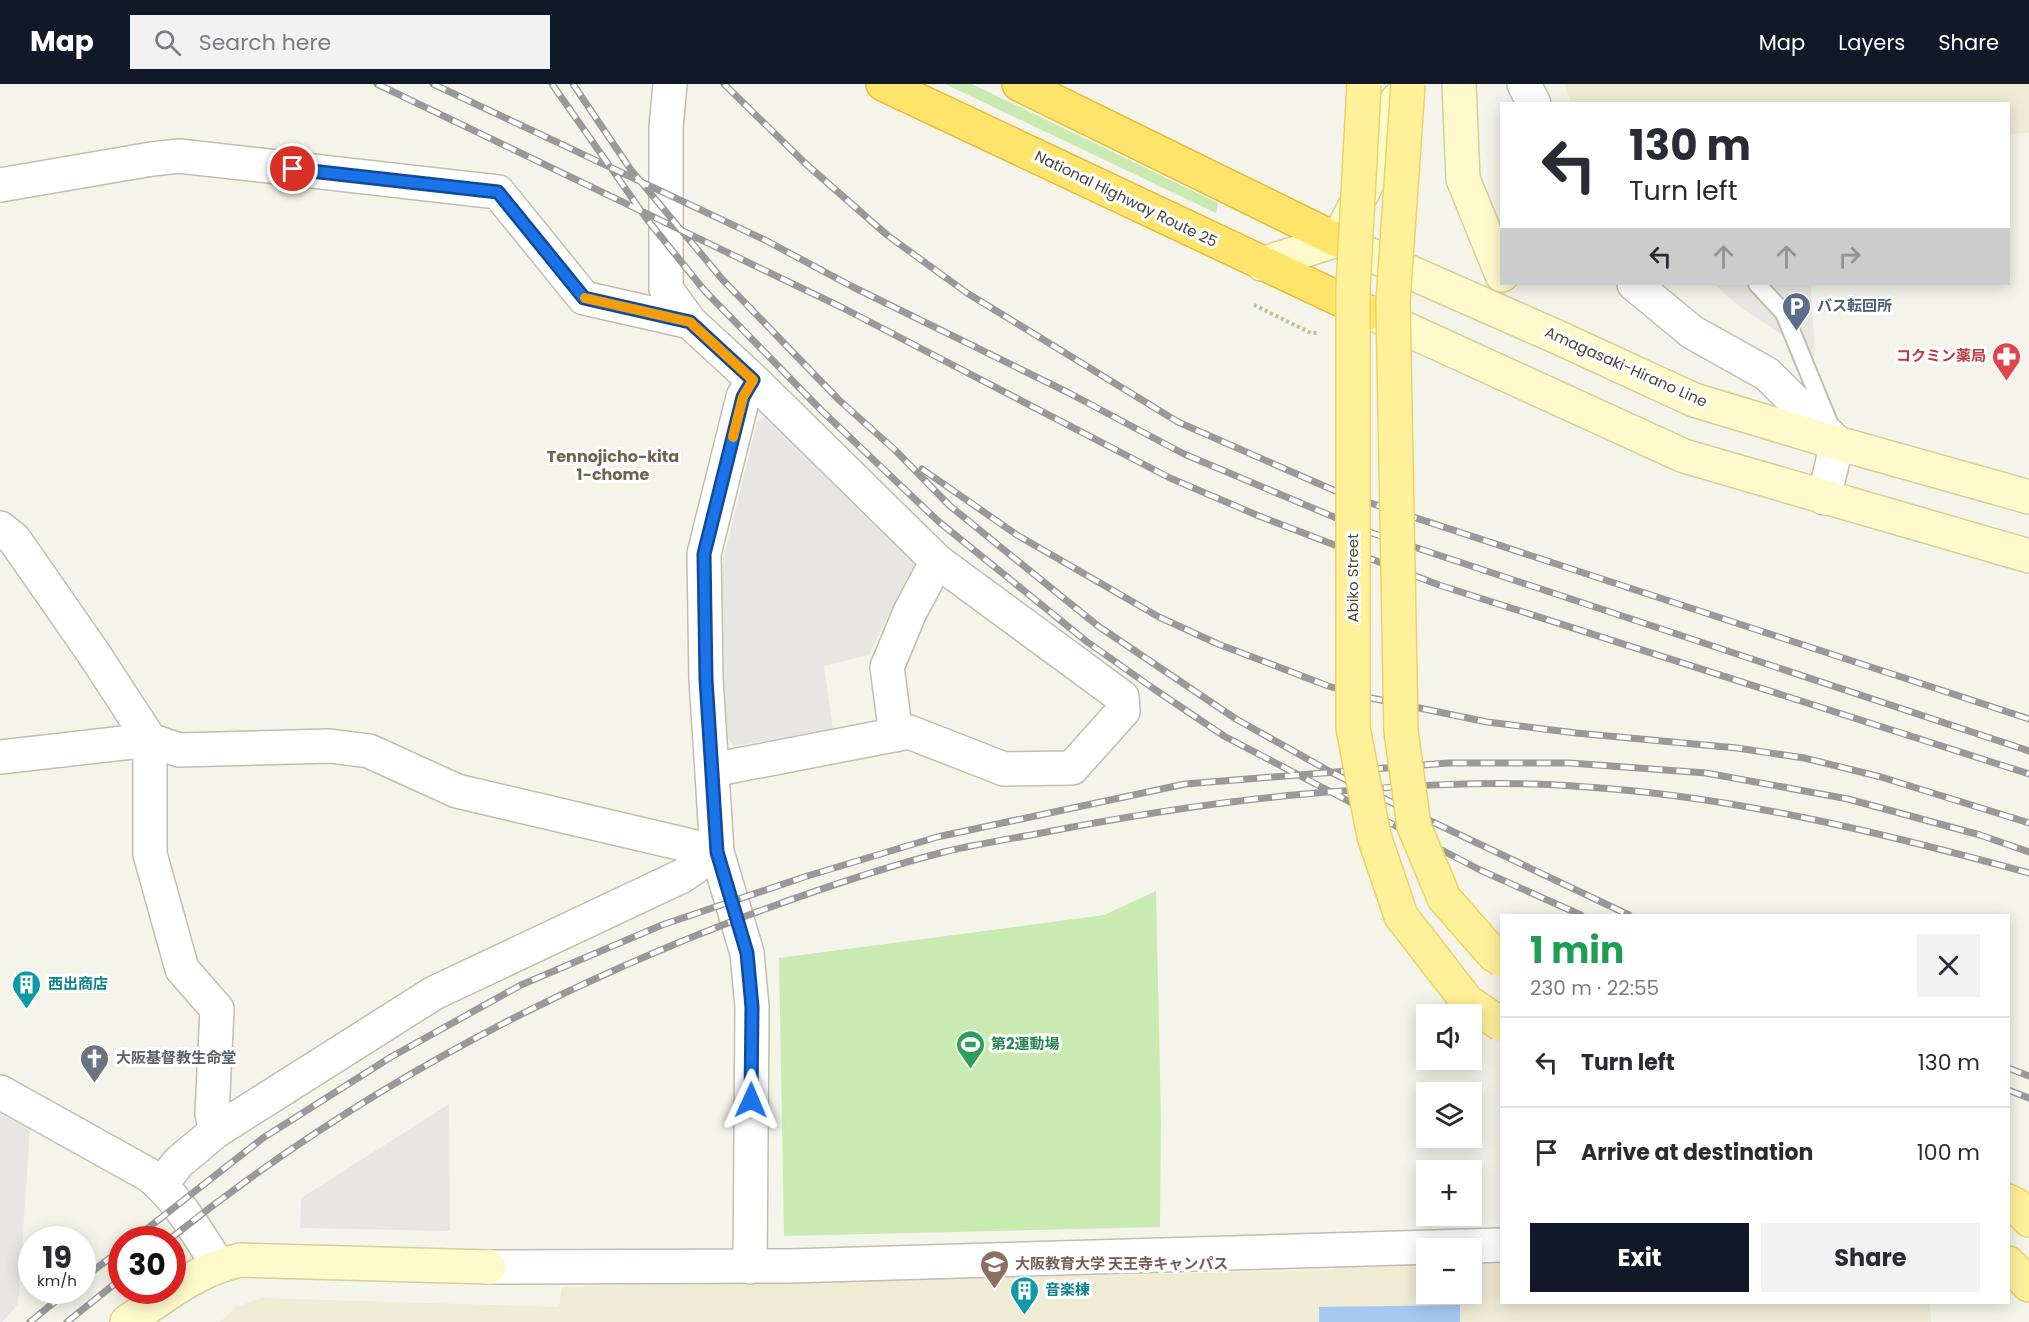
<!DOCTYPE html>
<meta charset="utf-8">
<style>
body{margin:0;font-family:Poppins,"Noto Sans JP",sans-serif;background:#f2f2f3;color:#2b2b33;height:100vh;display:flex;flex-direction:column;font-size:22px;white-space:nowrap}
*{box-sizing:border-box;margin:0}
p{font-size:20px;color:#7c7c81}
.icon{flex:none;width:33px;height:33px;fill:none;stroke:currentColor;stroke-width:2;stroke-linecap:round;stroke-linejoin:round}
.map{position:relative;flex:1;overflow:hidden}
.sheet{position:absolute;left:1500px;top:830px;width:510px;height:390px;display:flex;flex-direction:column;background:#fff;border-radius:0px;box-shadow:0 3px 15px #0003}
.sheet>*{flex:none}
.hud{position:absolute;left:1500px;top:18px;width:510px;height:183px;border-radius:0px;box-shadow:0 3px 15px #0003;background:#fff;color:#2b2b33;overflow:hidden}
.fabs{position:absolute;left:1416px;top:920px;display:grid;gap:12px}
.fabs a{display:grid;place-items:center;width:66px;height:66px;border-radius:0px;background:#fff;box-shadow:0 3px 15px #0003;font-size:30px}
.speed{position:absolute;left:18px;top:1142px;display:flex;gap:12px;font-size:30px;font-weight:700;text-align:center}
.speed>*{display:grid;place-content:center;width:78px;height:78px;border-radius:50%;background:#fff;box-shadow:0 3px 15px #0003;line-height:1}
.speed small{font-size:15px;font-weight:400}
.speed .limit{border:9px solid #d22;background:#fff;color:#111}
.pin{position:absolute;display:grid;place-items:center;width:51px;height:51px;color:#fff;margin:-26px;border:3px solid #fff;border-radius:50%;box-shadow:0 2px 6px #0007}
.me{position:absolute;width:66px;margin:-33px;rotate:1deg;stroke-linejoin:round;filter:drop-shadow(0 0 4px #0008)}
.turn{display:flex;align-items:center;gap:21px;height:126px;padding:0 30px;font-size:27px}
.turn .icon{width:78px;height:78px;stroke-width:2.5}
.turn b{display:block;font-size:42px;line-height:51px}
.lanes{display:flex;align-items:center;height:57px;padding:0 30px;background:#0003;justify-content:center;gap:30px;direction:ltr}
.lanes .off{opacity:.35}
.round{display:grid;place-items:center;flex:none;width:63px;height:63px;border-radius:0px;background:#f2f2f3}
.headline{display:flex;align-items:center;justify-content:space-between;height:102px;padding:0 30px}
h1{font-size:36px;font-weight:700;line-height:45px;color:#1e9e55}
.primary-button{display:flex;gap:12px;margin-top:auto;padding:12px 30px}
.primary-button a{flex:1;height:69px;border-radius:0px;background:#111827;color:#fff;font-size:24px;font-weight:700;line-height:69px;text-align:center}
.primary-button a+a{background:#f2f2f3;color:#2b2b33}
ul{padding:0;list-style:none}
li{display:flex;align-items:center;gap:18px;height:90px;padding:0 30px;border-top:2px solid #e1e1e2}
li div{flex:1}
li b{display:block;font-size:22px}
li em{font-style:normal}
header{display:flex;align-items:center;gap:36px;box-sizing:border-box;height:84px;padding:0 30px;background:#111827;color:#fff}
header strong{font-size:28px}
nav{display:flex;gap:33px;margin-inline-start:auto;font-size:21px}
.search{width:420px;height:54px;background:#f2f2f3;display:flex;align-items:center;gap:15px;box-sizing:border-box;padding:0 21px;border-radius:0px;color:#7c7c81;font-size:22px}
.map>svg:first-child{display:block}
.education{fill:#efebd4}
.green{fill:#c9ebb2}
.parking{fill:#e7e6e2}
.water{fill:#a5c8f3}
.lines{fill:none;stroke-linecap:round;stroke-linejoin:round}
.lane-casing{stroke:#c2bdac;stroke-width:20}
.street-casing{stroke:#c2bdac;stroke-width:36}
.secondary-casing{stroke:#d7cf99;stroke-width:36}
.primary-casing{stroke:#e8d465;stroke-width:36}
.highway-casing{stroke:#e3bd36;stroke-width:36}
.path{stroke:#c4bc9d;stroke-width:4;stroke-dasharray:3 3;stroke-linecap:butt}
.lane{stroke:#fff;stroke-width:16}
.street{stroke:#fff;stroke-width:33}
.secondary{stroke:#fffacb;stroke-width:33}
.primary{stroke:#fff19a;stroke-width:33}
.highway{stroke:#ffe46c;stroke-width:33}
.rail-casing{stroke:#999;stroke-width:7}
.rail{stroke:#fff;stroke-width:4.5;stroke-dasharray:14;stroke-linecap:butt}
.primary-bridge-casing{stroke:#e8d465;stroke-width:36;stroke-linecap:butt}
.primary-bridge{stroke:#fff19a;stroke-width:33}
.route-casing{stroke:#114b97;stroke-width:15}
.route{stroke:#1a73e8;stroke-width:10}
.slow{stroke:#f59e0b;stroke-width:10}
.labels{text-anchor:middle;stroke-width:6;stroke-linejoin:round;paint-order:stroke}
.street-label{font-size:15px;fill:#4a4638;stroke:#fff}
.service-label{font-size:15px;font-weight:bold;fill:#4e5e75;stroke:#fff;text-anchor:start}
.health-label{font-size:15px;font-weight:bold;fill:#be3a42;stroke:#fff;text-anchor:end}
.culture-label{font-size:15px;font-weight:bold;fill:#0d838f;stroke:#fff;text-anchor:start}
.leisure-label{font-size:15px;font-weight:bold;fill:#27864d;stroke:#fff;text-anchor:start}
.worship-label{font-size:15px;font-weight:bold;fill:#5b616d;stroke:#fff;text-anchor:start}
.education-label{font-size:15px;font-weight:bold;fill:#785e54;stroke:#fff;text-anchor:start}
.neighbourhood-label{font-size:16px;font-weight:bold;fill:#6d654e;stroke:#fff}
</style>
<header>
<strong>Map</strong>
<div class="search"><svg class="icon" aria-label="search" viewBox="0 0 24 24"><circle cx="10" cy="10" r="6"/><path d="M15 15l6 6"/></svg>Search here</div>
<nav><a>Map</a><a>Layers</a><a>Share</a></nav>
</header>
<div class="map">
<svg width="2029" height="1238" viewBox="0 0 2029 1238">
<rect width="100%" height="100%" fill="#f5f4ea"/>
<path class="education" d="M 1564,0 L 2029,0 L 2029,49 L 2009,50 L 2008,20 L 1572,20 Z
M 1501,1178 L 1502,1218 L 1930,1218 L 1931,1238 L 220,1238 L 236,1223 L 261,1214 L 559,1223 L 562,1203 L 1333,1186 L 1335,1183 L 1426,1180 L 1426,1209 L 1472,1209 L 1472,1179 Z"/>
<path class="green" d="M 945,0 L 972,0 L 1218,119 L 1216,129 Z
M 1156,807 L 1161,1036 L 1160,1143 L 784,1152 L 779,874 L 1104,831 Z"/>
<path class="parking" d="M 1714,200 L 1811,200 L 1815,272 L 1741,224 Z
M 768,330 L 917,475 L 869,571 L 824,582 L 833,646 L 734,662 L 722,647 L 715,509 L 757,338 Z
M 449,1020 L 450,1147 L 300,1144 L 301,1114 Z
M 0,1029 L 30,1045 L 18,1220 L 2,1238 L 0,1238 Z"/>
<path class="water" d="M 1460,1221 L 1460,1238 L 1319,1238 L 1319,1223 Z"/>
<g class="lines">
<defs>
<path id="lane" d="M 1757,200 L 1784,229 L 1830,341"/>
<path id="street" d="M 670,0 L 666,44 L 666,205 L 690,238 L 753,296
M 1524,0 L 1534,20
M 0,101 L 152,75 L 179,72 L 498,108 L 584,214 L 690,238
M 1634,200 L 1692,248 L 1767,290 L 1837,359 L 1824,414
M 0,444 L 14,455 L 94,570 L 150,656 L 150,770 L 182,885 L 217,925 L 212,1030 L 216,1047
M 896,651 L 887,583 L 910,528 L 937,477
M 0,673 L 150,656 L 179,666 L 330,662 L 369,667 L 457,707 L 717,768 L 747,869 L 752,923 L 750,1183
M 0,1008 L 149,1091 C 178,1114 198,1150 218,1181
M 161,1100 L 179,1078 L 216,1047 L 434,909 L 682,792 L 717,768 L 706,595 L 704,470 L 743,313 L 753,296 L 937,477 L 1122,613 L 1123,627 L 1072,684 L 1004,685 L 909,648 L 712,686
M 489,1183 L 790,1182 L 1502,1161"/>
<path id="secondary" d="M 1459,0 L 1463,95 L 1502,191
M 1337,156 L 1555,252 L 1694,316 L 1837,359 L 2029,413
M 1262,180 L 1337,156 L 1387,62 L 1397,16
M 1369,228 L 1684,372 L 2029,472
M 127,1238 C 163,1213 196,1186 240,1176 L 489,1183"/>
<path id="primary" d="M 2008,1117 L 2016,1121 L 2029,1136
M 2008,1179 L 2029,1201"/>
<path id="highway" d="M 883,0 L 1369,229
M 1019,0 L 1337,156"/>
</defs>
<use href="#lane" class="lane-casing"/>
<use href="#street" class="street-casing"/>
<use href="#secondary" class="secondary-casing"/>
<use href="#primary" class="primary-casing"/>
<use href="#highway" class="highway-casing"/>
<path class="path" d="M 1254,221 L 1311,249 L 1317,249"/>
<use href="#lane" class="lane"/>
<use href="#street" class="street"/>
<use href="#secondary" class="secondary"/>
<use href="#primary" class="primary"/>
<use href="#highway" class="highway"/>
<defs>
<path id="rail" d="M 377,0 L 843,224 L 1170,394 L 1259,432 L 1439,501 L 2029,690
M 433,0 L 765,156 L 853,203 L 1069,309 L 1184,370 L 1372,449 L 2029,667
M 552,0 L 646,134 L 704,206 L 822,327 L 938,437 L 1086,557 L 1154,605 L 1224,652 L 1480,786 L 1581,831
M 573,0 L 631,86 L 722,195 L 839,316 L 895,366 L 950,422 L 1098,542 L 1236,635 L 1329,687 L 1401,723 L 1629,831
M 724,0 L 806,80 L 887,151 L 967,209 L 1178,338 L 1340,409 L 2029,635
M 922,385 L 1017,451 L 1159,533 L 1218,560 L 1328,602 L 1371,614 L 1487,638 L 1576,649 L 1737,664 L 1804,674 L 1881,693 L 2029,739
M 2008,984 L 2029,992
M 2008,1006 L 2029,1014
M 134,1155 L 263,1054 L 391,973 L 521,901 L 662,841 L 804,793 L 937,753 L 1185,700 L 1448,679 L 1570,679 L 1706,689 L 1848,715 L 1980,751 L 2029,768
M 170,1155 C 343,1016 539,910 746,832 C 811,808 877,785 944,768 C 973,761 1002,756 1031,751 C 1126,732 1220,717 1316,709 C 1401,702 1487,696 1573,702 C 1728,711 1880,748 2029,789
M 82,1195 L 122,1165
M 30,1238 L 69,1206
M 67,1238 L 122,1194"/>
</defs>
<use href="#rail" class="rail-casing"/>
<use href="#rail" class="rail"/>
<defs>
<path id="primary-bridge" d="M 1364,0 L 1353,204 L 1353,644 L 1374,752 L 1401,832 L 1467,917 L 1502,941
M 1408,0 L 1393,218 L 1401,647 L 1414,742 L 1444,814 L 1493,870 L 1502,876"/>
</defs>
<use href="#primary-bridge" class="primary-bridge-casing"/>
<use href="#primary-bridge" class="primary-bridge"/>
</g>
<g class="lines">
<defs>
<path id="route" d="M 293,85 L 498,108 L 584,214 L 690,238 L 753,296 L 743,313 L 704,470 L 706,595 L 717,768 L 747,869 L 752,923 L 751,1016"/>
</defs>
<use href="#route" class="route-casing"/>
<use href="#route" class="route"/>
<path class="slow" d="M 585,214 L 690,238 L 753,296 L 743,313 L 733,353"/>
</g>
<defs>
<symbol id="parking-pin" viewBox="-11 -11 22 30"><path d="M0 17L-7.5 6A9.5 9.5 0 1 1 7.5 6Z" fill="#5c6f8a" stroke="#fff"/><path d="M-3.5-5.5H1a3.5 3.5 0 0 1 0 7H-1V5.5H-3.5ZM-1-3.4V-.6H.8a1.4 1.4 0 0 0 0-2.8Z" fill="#fff"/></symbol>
<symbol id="pharmacy-pin" viewBox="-11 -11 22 30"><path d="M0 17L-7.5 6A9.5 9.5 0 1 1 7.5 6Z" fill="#e0444e" stroke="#fff"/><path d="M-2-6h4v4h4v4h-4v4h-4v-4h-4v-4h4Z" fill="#fff"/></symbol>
<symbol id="building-pin" viewBox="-11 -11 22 30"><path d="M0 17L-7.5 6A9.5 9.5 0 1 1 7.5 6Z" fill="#0f9aa8" stroke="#fff"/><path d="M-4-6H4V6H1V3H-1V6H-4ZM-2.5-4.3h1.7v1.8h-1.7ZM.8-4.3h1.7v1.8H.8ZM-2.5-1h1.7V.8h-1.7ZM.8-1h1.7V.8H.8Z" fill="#fff"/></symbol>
<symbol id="stadium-pin" viewBox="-11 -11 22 30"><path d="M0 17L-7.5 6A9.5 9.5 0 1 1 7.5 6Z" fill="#2e9e5b" stroke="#fff"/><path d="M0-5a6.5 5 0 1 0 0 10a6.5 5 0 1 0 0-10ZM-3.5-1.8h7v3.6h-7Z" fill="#fff"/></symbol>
<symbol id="church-pin" viewBox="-11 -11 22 30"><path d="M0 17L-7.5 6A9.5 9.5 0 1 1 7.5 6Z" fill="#6b7280" stroke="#fff"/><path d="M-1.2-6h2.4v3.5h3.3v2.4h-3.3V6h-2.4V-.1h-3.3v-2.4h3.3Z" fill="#fff"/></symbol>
<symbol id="university-pin" viewBox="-11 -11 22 30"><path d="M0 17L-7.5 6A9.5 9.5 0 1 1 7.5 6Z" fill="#8d6e63" stroke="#fff"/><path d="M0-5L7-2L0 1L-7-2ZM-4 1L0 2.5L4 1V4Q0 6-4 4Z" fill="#fff"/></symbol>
</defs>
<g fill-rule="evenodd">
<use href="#parking-pin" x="1780" y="206" width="33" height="45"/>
<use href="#pharmacy-pin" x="1990" y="256" width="33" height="45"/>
<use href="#building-pin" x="10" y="884" width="33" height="45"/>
<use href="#stadium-pin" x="954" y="944" width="33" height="45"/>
<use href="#church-pin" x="78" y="958" width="33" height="45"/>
<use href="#university-pin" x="978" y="1164" width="33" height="45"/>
<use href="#building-pin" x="1008" y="1190" width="33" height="45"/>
</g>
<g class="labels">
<g class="street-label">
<text transform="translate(1126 115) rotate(26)" y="5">National Highway Route 25</text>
<text transform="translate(1626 283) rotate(24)" y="5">Amagasaki-Hirano Line</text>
<text transform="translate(1353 494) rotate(-90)" y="5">Abiko Street</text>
</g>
<g class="service-label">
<text x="1817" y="227">バス転回所</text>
</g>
<g class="health-label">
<text x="1986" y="277">コクミン薬局</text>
</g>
<g class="culture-label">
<text x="48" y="905">西出商店</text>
<text x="1045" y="1211">音楽棟</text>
</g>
<g class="leisure-label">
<text x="991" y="965">第2運動場</text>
</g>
<g class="worship-label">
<text x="116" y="979">大阪基督教生命堂</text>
</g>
<g class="education-label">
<text x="1015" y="1185">大阪教育大学 天王寺キャンパス</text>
</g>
<g class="neighbourhood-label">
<text x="613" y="378">Tennojicho-kita<tspan x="613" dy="18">1-chome</tspan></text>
</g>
</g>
</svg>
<div class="fabs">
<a><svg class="icon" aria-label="sound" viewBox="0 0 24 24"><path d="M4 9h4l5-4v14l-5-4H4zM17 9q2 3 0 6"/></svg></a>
<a><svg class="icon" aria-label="layers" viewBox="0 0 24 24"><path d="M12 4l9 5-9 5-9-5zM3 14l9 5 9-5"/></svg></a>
<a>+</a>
<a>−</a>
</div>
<div class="speed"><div>19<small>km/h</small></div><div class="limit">30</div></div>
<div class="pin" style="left:293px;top:85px;background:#d93025"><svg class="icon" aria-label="arrive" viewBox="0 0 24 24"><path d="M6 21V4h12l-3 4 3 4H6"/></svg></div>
<svg class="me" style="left:751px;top:1016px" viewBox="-20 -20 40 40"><path d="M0-17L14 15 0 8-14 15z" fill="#1a73e8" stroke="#fff" stroke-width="4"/></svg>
<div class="hud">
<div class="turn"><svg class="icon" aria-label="left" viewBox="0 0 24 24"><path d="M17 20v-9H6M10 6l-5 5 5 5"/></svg><div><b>130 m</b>Turn left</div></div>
<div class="lanes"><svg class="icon" aria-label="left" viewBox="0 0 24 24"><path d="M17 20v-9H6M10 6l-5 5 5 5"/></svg><svg class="icon off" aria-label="ahead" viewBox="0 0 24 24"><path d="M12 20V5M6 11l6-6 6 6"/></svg><svg class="icon off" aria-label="ahead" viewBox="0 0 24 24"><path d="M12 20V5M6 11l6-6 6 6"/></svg><svg class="icon off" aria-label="right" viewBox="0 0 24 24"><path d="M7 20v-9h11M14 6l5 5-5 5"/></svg></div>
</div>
<section class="sheet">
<div class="headline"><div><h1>1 min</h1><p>230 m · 22:55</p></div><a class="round"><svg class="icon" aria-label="close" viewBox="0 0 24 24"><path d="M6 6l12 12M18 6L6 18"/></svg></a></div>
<ul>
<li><svg class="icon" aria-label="left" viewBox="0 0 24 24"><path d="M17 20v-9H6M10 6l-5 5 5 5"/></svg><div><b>Turn left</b></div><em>130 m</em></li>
<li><svg class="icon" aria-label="arrive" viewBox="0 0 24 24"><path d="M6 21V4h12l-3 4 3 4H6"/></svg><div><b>Arrive at destination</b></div><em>100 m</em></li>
</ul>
<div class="primary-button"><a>Exit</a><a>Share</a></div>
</section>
</div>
